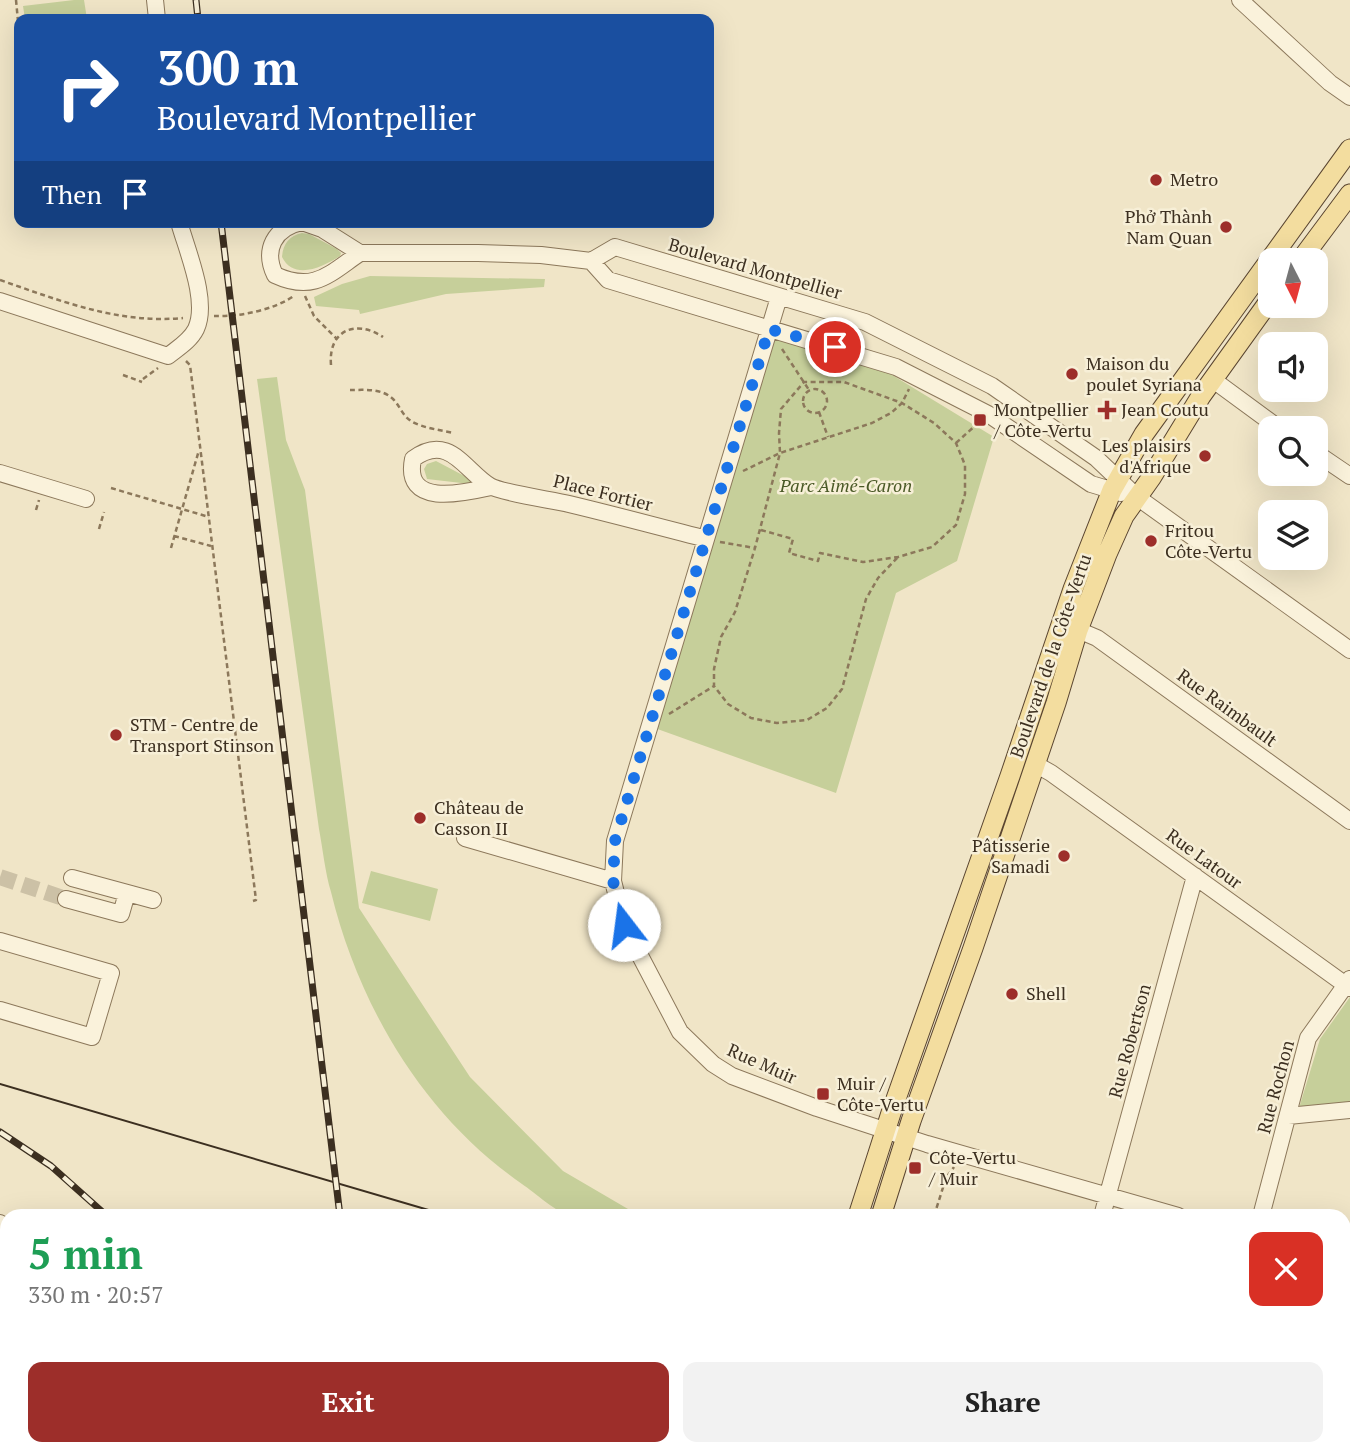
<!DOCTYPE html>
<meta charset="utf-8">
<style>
body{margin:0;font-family:"PT Serif",serif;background:#f2f2f2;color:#222;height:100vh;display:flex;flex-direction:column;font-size:26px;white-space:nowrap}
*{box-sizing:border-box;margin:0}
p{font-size:23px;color:#767676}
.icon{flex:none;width:38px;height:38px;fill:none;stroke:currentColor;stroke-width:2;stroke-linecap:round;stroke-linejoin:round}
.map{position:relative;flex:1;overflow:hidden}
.details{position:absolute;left:0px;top:1209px;width:1351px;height:247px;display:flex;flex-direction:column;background:#fff;border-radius:21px 21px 0 0;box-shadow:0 7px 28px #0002}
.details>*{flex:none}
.hud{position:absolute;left:14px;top:14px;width:700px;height:214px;border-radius:14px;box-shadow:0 7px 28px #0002;background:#1a4fa0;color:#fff;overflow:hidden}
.needle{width:46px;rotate:174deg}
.tools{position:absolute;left:1258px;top:248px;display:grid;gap:14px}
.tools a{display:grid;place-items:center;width:70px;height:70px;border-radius:14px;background:#fff;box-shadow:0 7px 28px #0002;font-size:35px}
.pin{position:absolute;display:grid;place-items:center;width:60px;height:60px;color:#fff;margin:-30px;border:4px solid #fff;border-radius:50%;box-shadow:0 2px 7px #0007}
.me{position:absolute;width:77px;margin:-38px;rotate:345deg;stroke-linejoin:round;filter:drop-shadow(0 0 5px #0008)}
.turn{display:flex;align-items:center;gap:24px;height:147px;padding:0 28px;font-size:32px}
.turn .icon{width:91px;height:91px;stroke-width:2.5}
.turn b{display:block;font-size:49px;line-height:60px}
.then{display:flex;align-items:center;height:66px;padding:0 28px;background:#0003;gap:14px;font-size:26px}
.round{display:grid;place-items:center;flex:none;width:74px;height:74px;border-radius:14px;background:#f2f2f2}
.headline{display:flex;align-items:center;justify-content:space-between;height:119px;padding:0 28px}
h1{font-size:42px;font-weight:700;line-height:52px;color:#1e9e55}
.cta{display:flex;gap:14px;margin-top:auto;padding:14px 28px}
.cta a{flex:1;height:80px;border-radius:14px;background:#9d2e2a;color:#fff;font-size:28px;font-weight:700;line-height:80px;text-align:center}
.cta a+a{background:#f2f2f2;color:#222}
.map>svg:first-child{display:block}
.green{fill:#c6cf9a}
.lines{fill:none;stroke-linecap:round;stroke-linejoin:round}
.minor-tunnel{stroke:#ccc1a6;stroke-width:16;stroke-dasharray:16 8;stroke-linecap:butt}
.minor-casing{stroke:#8c785b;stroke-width:18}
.major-casing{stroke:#5a4530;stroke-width:21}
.path{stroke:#8c785b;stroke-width:2.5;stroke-dasharray:5 3.5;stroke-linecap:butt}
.minor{stroke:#faf2db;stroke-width:16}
.major{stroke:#f3dd9f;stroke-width:19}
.tram{stroke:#3c2f20;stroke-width:2}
.rail-casing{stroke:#3c2f20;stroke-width:7}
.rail{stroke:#f7efd7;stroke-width:4.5;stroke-dasharray:13;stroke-linecap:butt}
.route{stroke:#1a73e8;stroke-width:12;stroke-dasharray:0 21.6}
.poi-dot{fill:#9d2e2a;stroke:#f7efd7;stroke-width:2.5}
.labels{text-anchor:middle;stroke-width:5;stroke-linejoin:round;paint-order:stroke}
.poi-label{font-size:18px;fill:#3c2f20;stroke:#f7efd7;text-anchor:start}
.street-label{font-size:18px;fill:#3c2f20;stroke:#f7efd7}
.park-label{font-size:18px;font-style:italic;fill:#4a5926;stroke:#f7efd7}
</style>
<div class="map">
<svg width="1350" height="1455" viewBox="0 0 1350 1455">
<rect width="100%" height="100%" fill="#f0e5c7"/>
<path class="green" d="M 74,0 L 84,0 L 87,19 L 25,19 L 23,6 Z
M 302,233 L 309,234 L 337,249 L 341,253 L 340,256 C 323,267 294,281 282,257 C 283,244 289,236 302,233 Z
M 370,276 L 545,279 L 544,287 L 446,294 L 360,314 L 359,310 L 316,306 L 314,297 L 342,284 Z
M 769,329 L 856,353 L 994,437 L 957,561 L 896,593 L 836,793 L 649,726 Z
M 277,377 L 286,440 L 305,490 L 359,908 L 470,1077 L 563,1171 L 640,1216 C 619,1216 591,1220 571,1216 C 558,1214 534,1192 522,1184 C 424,1116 359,1007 331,892 C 325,872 323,850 319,829 L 257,379 Z
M 436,461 L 472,480 L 470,484 L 427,479 L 424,469 L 427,464 Z
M 371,871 L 438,889 L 430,921 L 362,903 Z
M 1350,997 L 1350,1103 L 1299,1108 L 1320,1039 Z
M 1350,1305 L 1350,1394 L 1344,1392 L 1344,1326 Z
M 577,1449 L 647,1449 L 645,1455 L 576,1455 Z"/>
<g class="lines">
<path class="minor-tunnel" d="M 0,877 L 66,899"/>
<defs>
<path id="minor" d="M 155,0 L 157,19
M 1240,0 L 1330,83 L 1350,97
M 302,222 L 322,229 L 360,253 C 329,274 314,293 275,275 C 263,250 274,228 302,222 Z
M 360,253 L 478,253 L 541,255 L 591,261 L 615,247 L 865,322 L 992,386 L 1096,458 L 1137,497 L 1350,650
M 591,261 L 608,280 L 896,367 L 988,414 L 1091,484 L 1121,493
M 779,297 L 615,841 L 613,881 L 624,925 L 680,1032 L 713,1064 L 732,1076 L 817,1108 L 927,1144 L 1178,1216
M 0,301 L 168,356 C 178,348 190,341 196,329 C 209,301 187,251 179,222
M 1212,379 L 1280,429
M 1316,453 L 1350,476
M 0,473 L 86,499
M 491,487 C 464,493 403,508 413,459 C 449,432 465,471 490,486 C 502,493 553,500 569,504 C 615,515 660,527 706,539
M 1078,630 L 1097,638 L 1350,821
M 1035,764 L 1051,773 L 1350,988
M 465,838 L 613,881
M 72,878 L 153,900
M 66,899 L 121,914 L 127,893
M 0,941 L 111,973 L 92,1037 L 0,1010
M 1288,1116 L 1350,1110
M 1102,1216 L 1195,876
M 1261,1216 L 1308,1038 L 1350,979
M 0,1223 L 7,1228
M 1344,1264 L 1350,1266
M 1344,1392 L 1350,1394
M 0,1437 L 7,1439
M 43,1449 L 64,1455
M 552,1449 L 571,1454
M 126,1455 L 128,1449
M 421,1455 L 422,1449
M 656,1455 L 658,1449
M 846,1455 L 848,1449"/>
<path id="major" d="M 1300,261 L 1350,194
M 858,1216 L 891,1113 L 1010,776 L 1073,589 L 1112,490 L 1144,434 L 1350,149
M 881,1216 L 911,1121 L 973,948 L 1056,703 L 1078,630 L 1107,554 L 1124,516 L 1151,478 L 1201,396 L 1270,300
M 782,1455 L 784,1449
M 806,1455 L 808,1449"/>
</defs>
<use href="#minor" class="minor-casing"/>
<use href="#major" class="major-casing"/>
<path class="path" d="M 16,0 L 19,32
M 0,280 C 61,301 118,324 183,318
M 305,296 L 314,316 L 336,338
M 214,316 C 239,317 275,310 295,295
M 782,349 L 809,390
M 186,361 L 190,365 L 256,900 L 253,901
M 331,365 C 328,330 356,319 383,337
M 123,375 L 142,382
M 143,379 L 158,368
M803 401a12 12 0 1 1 24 0a12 12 0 1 1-24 0Z
M 350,390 C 364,390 382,388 393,399 C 400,406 402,415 411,421 C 422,428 440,430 454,433
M 819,412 L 828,437
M 956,443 L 977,424
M 743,471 L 780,453 L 872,423 L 891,413 L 902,403 L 909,389
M 111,488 L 209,517
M 36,510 L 39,500
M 99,529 L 104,512
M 761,530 L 793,539 L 789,553 L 818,561 L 820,553 L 863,562 L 898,557 L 932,547 L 956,525 L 965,494 L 965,465 L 956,443 L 934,423 L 902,403 L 844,382 L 804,382 L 781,409 L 779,433 L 780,453 L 755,548 L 735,612 L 721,637 L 714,669 L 714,686 L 728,704 L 751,718 L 777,723 L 807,720 L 827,708 L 842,689 L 866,599 L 878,578 L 898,557
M 174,536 L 211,546
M 720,542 L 755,548
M 171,548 L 199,450
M 669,714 L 714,686
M 934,1216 L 946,1178 L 954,1167"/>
<use href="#minor" class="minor"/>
<use href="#major" class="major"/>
<path class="tram" d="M 0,1084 L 449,1216
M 1214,1449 L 1234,1455
M 1245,1449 L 1266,1455"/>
<defs>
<path id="rail" d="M 196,0 L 198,19
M 221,222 L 340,1216
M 0,1132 L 51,1166 L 107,1216
M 251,1449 L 253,1455
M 344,1455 L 344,1449"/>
</defs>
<use href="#rail" class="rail-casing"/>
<use href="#rail" class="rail"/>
</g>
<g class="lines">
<path class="route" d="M 624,925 L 613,881 L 615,841 L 769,329 L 835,347"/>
</g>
<g class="poi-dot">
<circle cx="1156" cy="180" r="7"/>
<circle cx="1226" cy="227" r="7"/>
<circle cx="1072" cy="374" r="7"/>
<path d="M1103.5 399.5h7v7h7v7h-7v7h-7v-7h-7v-7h7z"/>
<rect x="973" y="413" width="14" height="14" rx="3.5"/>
<circle cx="1205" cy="456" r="7"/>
<circle cx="1151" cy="541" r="7"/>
<circle cx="116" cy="735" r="7"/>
<circle cx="420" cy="818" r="7"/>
<circle cx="1064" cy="856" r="7"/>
<circle cx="1012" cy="994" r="7"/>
<rect x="816" y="1087" width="14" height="14" rx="3.5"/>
<rect x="908" y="1161" width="14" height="14" rx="3.5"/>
</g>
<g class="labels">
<g class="poi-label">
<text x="1170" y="186">Metro</text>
<text x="1212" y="223" text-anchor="end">Phở Thành<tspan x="1212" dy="21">Nam Quan</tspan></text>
<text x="1086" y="370">Maison du<tspan x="1086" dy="21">poulet Syriana</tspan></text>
<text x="994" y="416">Montpellier<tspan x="994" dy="21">/ Côte-Vertu</tspan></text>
<text x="1121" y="416">Jean Coutu</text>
<text x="1191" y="452" text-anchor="end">Les plaisirs<tspan x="1191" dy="21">d'Afrique</tspan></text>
<text x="1165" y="537">Fritou<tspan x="1165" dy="21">Côte-Vertu</tspan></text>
<text x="130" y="731">STM - Centre de<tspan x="130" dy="21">Transport Stinson</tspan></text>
<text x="434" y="814">Château de<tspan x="434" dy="21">Casson II</tspan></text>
<text x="1050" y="852" text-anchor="end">Pâtisserie<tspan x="1050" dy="21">Samadi</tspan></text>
<text x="1026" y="1000">Shell</text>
<text x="837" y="1090">Muir /<tspan x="837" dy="21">Côte-Vertu</tspan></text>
<text x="929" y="1164">Côte-Vertu<tspan x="929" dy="21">/ Muir</tspan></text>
</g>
<g class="street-label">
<text transform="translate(755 269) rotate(16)" y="6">Boulevard Montpellier</text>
<text transform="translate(603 493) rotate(14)" y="6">Place Fortier</text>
<text transform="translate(1051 656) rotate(-71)" y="6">Boulevard de la Côte-Vertu</text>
<text transform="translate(1227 708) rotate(36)" y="6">Rue Raimbault</text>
<text transform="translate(1204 859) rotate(36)" y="6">Rue Latour</text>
<text transform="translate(1130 1041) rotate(-75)" y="6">Rue Robertson</text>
<text transform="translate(762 1064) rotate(24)" y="6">Rue Muir</text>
<text transform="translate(1276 1087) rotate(-75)" y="6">Rue Rochon</text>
</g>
<g class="park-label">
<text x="846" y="492">Parc Aimé-Caron</text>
</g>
</g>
</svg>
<div class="tools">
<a><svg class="needle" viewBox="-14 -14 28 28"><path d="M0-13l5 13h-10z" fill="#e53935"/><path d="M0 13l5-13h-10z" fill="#767676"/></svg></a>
<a><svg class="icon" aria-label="sound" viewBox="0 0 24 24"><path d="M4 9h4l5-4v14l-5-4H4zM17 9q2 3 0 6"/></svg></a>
<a><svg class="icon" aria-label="search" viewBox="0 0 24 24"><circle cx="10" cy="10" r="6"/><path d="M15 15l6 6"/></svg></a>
<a><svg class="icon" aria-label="layers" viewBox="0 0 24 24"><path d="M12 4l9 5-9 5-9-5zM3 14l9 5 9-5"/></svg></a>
</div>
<div class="pin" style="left:835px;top:347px;background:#d93025"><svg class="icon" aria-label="arrive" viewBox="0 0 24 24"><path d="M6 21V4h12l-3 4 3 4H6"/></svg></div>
<svg class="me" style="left:624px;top:925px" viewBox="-20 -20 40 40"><circle r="19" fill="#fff"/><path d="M0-13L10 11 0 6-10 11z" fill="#1a73e8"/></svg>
<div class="hud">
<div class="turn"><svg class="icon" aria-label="right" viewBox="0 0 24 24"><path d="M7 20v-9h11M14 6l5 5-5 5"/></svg><div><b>300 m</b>Boulevard Montpellier</div></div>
<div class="then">Then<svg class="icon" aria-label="arrive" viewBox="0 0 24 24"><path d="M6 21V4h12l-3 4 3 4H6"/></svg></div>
</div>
<section class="details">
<div class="headline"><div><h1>5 min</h1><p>330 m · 20:57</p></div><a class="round" style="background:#d93025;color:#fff"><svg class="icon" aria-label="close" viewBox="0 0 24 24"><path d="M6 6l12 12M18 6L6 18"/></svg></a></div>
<div class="cta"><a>Exit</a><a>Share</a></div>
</section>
</div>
